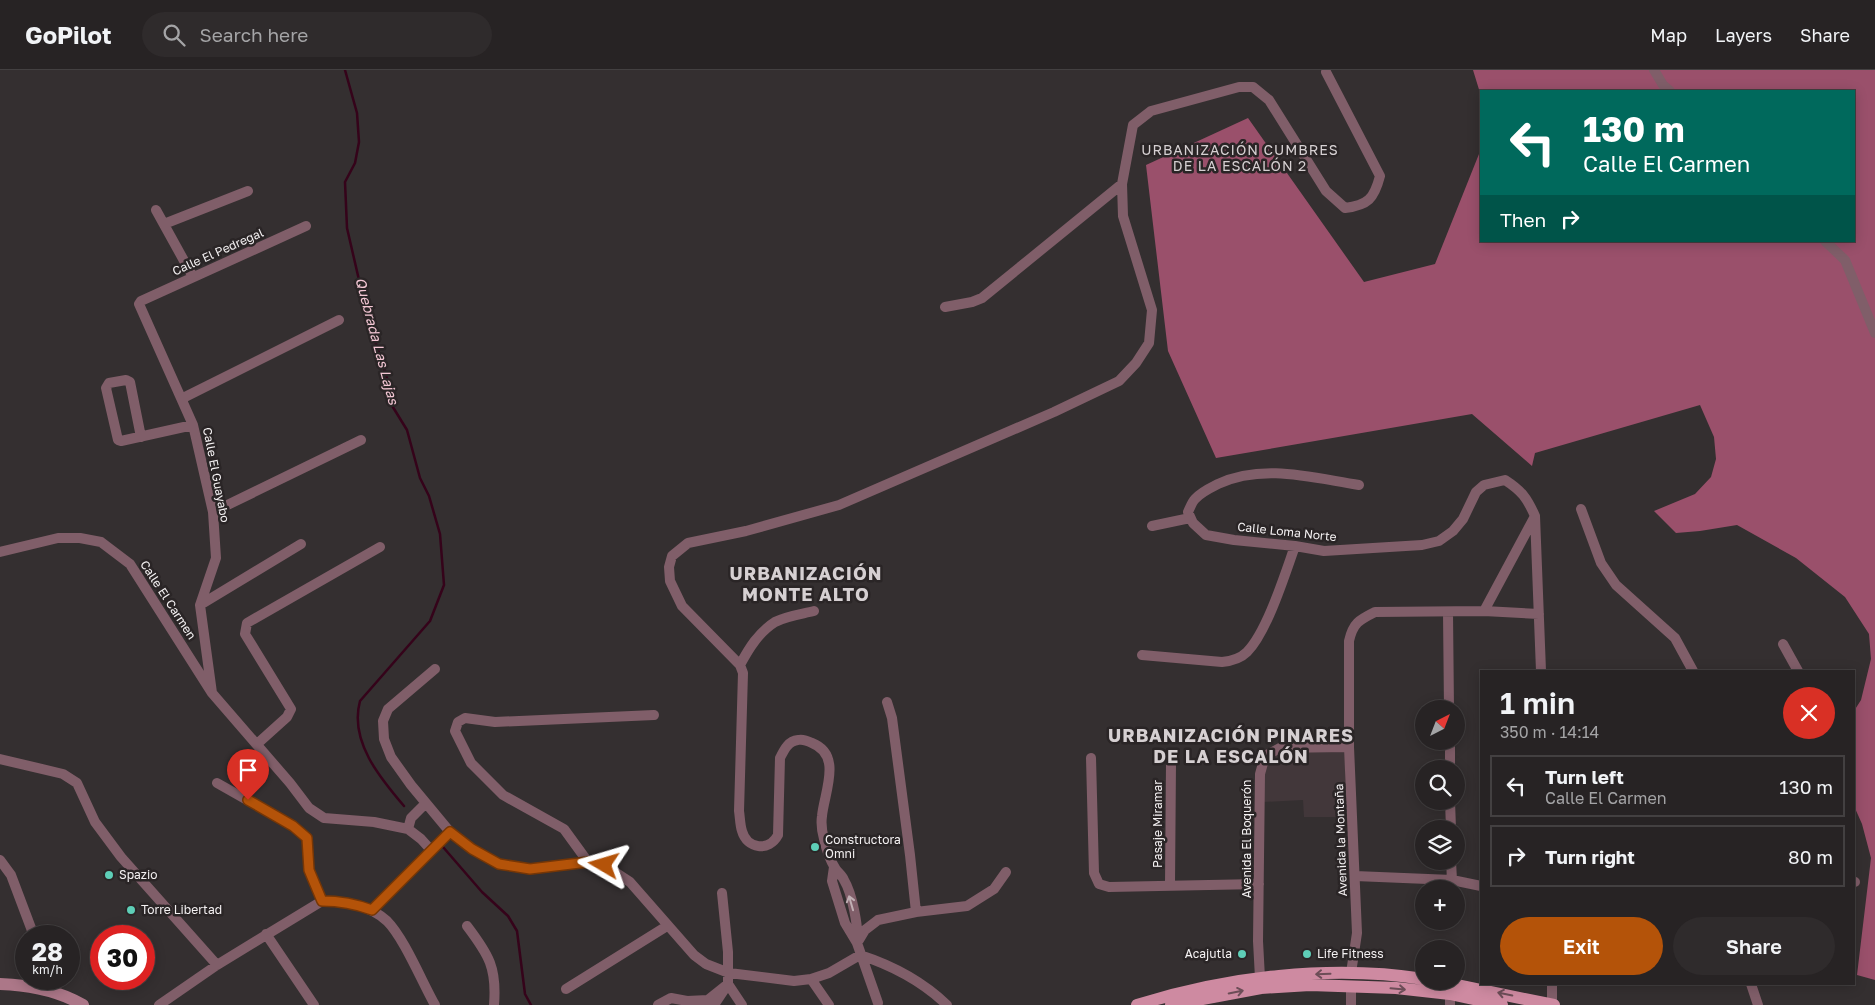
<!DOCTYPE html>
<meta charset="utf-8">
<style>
body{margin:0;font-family:"Golos Text",sans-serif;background:#2f2b2c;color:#f1f3f6;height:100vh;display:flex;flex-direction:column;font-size:19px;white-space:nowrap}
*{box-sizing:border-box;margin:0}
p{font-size:16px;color:#a4a4a6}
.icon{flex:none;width:28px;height:28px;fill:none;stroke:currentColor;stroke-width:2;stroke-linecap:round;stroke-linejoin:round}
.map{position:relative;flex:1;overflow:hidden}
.side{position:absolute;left:1480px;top:600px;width:375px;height:315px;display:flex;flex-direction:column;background:#272324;border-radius:0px;box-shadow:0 2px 12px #0003,0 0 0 1px #434041}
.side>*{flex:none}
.banner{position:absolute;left:1480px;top:20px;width:375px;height:152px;border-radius:0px;box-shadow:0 2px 12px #0003,0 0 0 1px #434041;background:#00695c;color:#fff;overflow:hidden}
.needle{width:32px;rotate:42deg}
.buttons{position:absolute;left:1415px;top:630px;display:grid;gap:10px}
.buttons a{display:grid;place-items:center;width:50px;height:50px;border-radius:50%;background:#272324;box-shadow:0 2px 12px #0003,0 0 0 1px #434041;font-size:25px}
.speed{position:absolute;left:15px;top:855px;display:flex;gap:10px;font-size:25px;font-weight:700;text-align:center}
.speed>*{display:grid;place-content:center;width:65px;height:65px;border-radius:50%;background:#272324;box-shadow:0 2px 12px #0003,0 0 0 1px #434041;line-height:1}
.speed small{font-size:12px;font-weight:400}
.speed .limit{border:8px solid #d22;background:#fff;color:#111}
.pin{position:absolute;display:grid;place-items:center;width:42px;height:42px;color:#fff;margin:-51px -21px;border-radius:50% 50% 50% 0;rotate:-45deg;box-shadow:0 0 5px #0007}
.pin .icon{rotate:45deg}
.me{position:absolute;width:55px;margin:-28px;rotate:277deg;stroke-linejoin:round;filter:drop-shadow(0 0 4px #0008)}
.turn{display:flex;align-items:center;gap:18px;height:105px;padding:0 20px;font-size:22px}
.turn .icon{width:65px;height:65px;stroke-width:2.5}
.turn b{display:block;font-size:35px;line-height:42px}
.then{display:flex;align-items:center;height:48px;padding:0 20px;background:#0003;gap:10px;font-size:19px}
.round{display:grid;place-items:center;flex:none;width:52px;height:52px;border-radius:26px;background:#2f2b2c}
.overview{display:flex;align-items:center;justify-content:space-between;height:85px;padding:0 20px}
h1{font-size:30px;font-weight:600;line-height:38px}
.button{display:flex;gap:10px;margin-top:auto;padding:10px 20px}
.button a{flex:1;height:58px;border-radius:30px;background:#b45309;color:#fff;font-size:20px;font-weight:600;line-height:58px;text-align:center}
.button a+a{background:#2f2b2c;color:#f1f3f6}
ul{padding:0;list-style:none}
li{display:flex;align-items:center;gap:15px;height:62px;margin:0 10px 8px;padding:0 10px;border:2px solid #434041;border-radius:0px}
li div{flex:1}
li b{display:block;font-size:19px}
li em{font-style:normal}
header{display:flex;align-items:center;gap:30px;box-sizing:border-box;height:70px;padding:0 25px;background:#272324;border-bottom:1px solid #434041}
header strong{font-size:24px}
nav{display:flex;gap:28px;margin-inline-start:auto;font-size:18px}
.search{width:350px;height:45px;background:#2f2b2c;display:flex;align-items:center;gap:12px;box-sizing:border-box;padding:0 18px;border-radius:28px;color:#a4a4a6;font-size:19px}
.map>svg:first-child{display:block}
.built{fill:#42373a}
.forest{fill:#9a506b}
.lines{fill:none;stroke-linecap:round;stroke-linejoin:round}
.stream{stroke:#35031a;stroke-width:2.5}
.street{stroke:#805e69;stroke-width:10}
.secondary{stroke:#ac7788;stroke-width:12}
.primary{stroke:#ce8aa1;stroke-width:12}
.oneway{stroke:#c0afb4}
.oneway2{stroke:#6c4d57}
.route-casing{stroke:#753606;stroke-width:12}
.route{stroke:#b45309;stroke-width:9}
.poi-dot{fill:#5eceb7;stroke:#2a2526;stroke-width:2}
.labels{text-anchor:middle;stroke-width:5;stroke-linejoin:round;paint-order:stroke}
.street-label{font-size:12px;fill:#f4f1f2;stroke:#2a2526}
.poi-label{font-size:12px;fill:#f4f1f2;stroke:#2a2526;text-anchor:start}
.neighbourhood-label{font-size:14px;letter-spacing:1px;fill:#d6d0d2;stroke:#2a2526}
.water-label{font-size:14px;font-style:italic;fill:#f2c6d3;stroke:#2a2526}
.district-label{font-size:18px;font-weight:bold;letter-spacing:1px;fill:#d6d0d2;stroke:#2a2526}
</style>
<header>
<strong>GoPilot</strong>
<div class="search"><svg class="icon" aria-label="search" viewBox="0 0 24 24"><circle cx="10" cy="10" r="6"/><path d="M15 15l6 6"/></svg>Search here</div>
<nav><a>Map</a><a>Layers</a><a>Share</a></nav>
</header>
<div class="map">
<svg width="1875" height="935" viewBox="0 0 1875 935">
<rect width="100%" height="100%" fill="#342f30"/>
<path class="built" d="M 1345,682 L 1346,747 L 1304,747 L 1303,730 L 1263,732 L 1263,704 L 1268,690 L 1281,683 Z"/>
<path class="forest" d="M 1473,0 L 1875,0 L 1875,910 L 1857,905 L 1871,788 L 1862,754 L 1854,736 L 1854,641 L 1861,630 L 1871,589 L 1869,564 L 1845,527 L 1796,488 L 1737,455 L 1700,461 L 1676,463 L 1654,441 L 1695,424 L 1711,407 L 1716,389 L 1714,367 L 1700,335 L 1535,383 L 1532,396 L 1472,344 L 1216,388 L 1168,281 L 1146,95 L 1248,48 L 1364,212 L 1435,194 L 1481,79 L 1481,171 L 1854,171 L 1854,21 L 1481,21 L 1481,26 Z"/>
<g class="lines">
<path class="stream" d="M 345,0 L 357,43 L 359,72 L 355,93 L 345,112 L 347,158 L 368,249 L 387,308 L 391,334 L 407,360 L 420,408 L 429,426 L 440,464 L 444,515 L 430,551 L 360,631 C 349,671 380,708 404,736
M 443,777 L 482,822 L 508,846 L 517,861 L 525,924 L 531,935"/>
<path class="street" d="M 1654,0 L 1663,15 L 1670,21
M 156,140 L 193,207
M 164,154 L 248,121
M 1825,171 L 1845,190 L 1875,263
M 945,237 L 972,232 L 982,228 L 1122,114
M 183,328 L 339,250
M 141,367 L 130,312 L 126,310 L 109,313 L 106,318 L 118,370 L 121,371 L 193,355
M 1359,415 C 1313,408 1263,393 1218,414 C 1210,418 1201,422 1195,429 C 1192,432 1190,438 1188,442 L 1193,453 L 1206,465 L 1234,470 L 1295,476 L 1324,481 L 1422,475 L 1439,471 L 1453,461 L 1463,449 L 1476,422 L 1484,415 L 1505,410 C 1522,421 1527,428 1535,446 L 1541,601
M 1581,439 L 1601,493 L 1616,515 L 1675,568 L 1693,601
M 213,442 L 361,370
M 1152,456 L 1190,448
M 0,482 L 58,468 L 80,468 L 101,472 L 130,494 L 212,623 L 290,713 L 309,738 L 324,748 L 374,752 L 408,759 L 421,769 L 431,780
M 200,535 L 301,474
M 1484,541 L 1535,446
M 1448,543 L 1449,639
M 1783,574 L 1798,601
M 1142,585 L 1222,592 C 1232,591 1240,589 1247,582 C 1267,562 1285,504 1295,476
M 740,595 C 749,578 759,562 775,552 C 786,546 802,544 814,541
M 435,599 L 388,639 L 383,651 L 384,669 L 391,687 L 411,715 L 450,762 L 472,779 L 499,794 L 530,799 L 588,792 L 604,795 L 630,812 L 694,885 L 706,894 L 729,903 L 794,911 L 811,909 L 829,903 L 860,885 C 891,895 923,912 947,935
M 212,623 L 200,535 L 216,488 L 213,442 L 193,355 L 139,234 L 141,231 L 306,156
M 887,632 L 892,648 L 910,785 L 916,842
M 1450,671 L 1450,699
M 257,674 L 287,647 L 291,639 L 245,564 L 247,553 L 380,477
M 1091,688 L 1094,803 L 1099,814 L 1109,817 L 1259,814
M 0,689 L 63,704 L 77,713 L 95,752 L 121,787 L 217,895
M 217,713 L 293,756 L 307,768 L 309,800 L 322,831
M 1450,731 L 1451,759
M 408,759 L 411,748 L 426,733
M 0,790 L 11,805 L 34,866
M 1451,791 L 1452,810
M 588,792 L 564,759 L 503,725 L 471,693 L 455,661 L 458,652 L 465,648 L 495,652 L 654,645
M 834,797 L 832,811 L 845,853 L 857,873 L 878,933
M 1355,806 L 1452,810 L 1481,816
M 1854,812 L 1855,812
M 1170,814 L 1171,693
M 372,840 L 450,762
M 467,856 C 489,885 497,898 494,935
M 266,864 L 314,935
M 859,870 L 865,860 L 878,850 L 916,842 L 967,836 L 994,819 L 1006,802
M 857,873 C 859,858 852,823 844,810 C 842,805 837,802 835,798 C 830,790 826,778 824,769 C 822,762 821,753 822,746 C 824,723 843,685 812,673 C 808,671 802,669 798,670 C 788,671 784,680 780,688 L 778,765 C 769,782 747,779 742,761 C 740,755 740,747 739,741 L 743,603 L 740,595 L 682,536 L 670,511 L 669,497 L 672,486 L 688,473 L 746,461 L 839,435 L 1054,342 L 1119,311 L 1136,293 L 1149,273 L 1152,240 L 1123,146 L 1122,114 L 1133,55 L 1151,41 L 1239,17 L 1253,17 L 1269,30 L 1326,121 L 1345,138 C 1368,135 1374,129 1380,106 L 1326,2
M 1351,903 L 1357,863 L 1349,677 L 1349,571 C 1353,553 1359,550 1375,542 L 1484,541 L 1539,544
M 1260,908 L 1258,871 L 1260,704 L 1265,686 L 1280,678 L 1349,677
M 50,909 L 55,921
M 811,909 L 829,935
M 1552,914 L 1552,935
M 1751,914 L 1758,935
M 1351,917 L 1351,935
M 566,919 L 667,856
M 159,935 L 217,895 L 322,831 C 344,831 370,835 387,851 C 404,868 422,912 435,935
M 658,935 L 671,928 L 687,931 L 708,930 L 728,914 L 728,882 L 722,823
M 714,935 L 728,914 L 742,935
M 1450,935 L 1450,924"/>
<path class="secondary" d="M 0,914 C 30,915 57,920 83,935"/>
<path class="primary" d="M 1437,911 L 1554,935
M 1137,935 C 1226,907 1331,894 1424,909
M 1171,935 L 1261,918 L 1310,915 L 1396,918 L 1450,924 L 1502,935"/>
</g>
<defs><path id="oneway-shaft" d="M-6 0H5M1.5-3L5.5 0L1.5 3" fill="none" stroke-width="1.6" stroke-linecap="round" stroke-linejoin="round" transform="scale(1.25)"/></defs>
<use class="oneway" href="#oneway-shaft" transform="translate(851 833) rotate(-106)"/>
<g class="oneway2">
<use href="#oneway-shaft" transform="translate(1323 904) rotate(178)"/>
<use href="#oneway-shaft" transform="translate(1398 919) rotate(5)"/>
<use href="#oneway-shaft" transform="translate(1236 922) rotate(-11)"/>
<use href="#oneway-shaft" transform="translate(1505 924) rotate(-168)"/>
</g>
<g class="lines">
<defs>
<path id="route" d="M 248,730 L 293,756 L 307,768 L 309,800 L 322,831 C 339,831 356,834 372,840 L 450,762 L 472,779 L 499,794 L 530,799 L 588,792 L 604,795"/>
</defs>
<use href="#route" class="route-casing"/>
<use href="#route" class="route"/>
</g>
<g class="poi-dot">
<circle cx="815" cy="777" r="5"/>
<circle cx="109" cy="805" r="5"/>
<circle cx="131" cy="840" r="5"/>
<circle cx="1242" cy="884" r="5"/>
<circle cx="1307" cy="884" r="5"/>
</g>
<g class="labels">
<g class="street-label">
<text transform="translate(218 182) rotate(-24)" y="4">Calle El Pedregal</text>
<text transform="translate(216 405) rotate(79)" y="4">Calle El Guayabo</text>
<text transform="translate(1287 462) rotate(6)" y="4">Calle Loma Norte</text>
<text transform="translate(168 530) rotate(57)" y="4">Calle El Carmen</text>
<text transform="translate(1158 754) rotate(-90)" y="4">Pasaje Miramar</text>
<text transform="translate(1247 769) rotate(-90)" y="4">Avenida El Boquerón</text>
<text transform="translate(1341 770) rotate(-92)" y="4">Avenida la Montaña</text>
</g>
<g class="poi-label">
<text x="825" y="774">Constructora<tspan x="825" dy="14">Omni</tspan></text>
<text x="119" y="809">Spazio</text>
<text x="141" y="844">Torre Libertad</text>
<text x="1232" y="888" text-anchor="end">Acajutla</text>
<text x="1317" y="888">Life Fitness</text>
</g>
<g class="neighbourhood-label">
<text x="1240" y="85">URBANIZACIÓN CUMBRES<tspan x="1240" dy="16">DE LA ESCALÓN 2</tspan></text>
</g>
<g class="water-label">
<text transform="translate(377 271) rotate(75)" y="5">Quebrada Las Lajas</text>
</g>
<g class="district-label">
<text x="806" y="510">URBANIZACIÓN<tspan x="806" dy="21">MONTE ALTO</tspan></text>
<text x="1231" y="672">URBANIZACIÓN PINARES<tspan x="1231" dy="21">DE LA ESCALÓN</tspan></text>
</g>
</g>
</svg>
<div class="buttons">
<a><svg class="needle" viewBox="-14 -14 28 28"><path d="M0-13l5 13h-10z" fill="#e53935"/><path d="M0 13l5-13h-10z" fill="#a4a4a6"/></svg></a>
<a><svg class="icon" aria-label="search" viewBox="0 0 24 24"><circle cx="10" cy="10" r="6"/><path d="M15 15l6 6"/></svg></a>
<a><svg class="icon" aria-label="layers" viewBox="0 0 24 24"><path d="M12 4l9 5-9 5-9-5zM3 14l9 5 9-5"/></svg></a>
<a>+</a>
<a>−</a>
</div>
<div class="speed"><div>28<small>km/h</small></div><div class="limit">30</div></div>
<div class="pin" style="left:248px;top:730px;background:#d93025"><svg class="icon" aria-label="arrive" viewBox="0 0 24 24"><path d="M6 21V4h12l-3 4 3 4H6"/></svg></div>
<svg class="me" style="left:604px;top:795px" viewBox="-20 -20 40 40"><path d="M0-17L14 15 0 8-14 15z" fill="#b45309" stroke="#fff" stroke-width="4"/></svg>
<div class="banner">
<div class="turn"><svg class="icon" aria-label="left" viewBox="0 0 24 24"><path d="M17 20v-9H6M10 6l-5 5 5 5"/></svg><div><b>130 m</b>Calle El Carmen</div></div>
<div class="then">Then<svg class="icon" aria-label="right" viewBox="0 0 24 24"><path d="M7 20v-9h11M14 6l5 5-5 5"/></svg></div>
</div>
<section class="side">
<div class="overview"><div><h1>1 min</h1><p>350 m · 14:14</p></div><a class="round" style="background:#d93025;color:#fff"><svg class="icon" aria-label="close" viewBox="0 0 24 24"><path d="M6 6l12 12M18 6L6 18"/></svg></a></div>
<ul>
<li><svg class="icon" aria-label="left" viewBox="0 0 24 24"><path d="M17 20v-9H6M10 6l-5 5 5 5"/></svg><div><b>Turn left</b><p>Calle El Carmen</p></div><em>130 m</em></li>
<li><svg class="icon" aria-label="right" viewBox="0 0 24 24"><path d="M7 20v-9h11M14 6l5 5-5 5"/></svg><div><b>Turn right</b></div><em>80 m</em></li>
</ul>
<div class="button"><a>Exit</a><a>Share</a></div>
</section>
</div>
